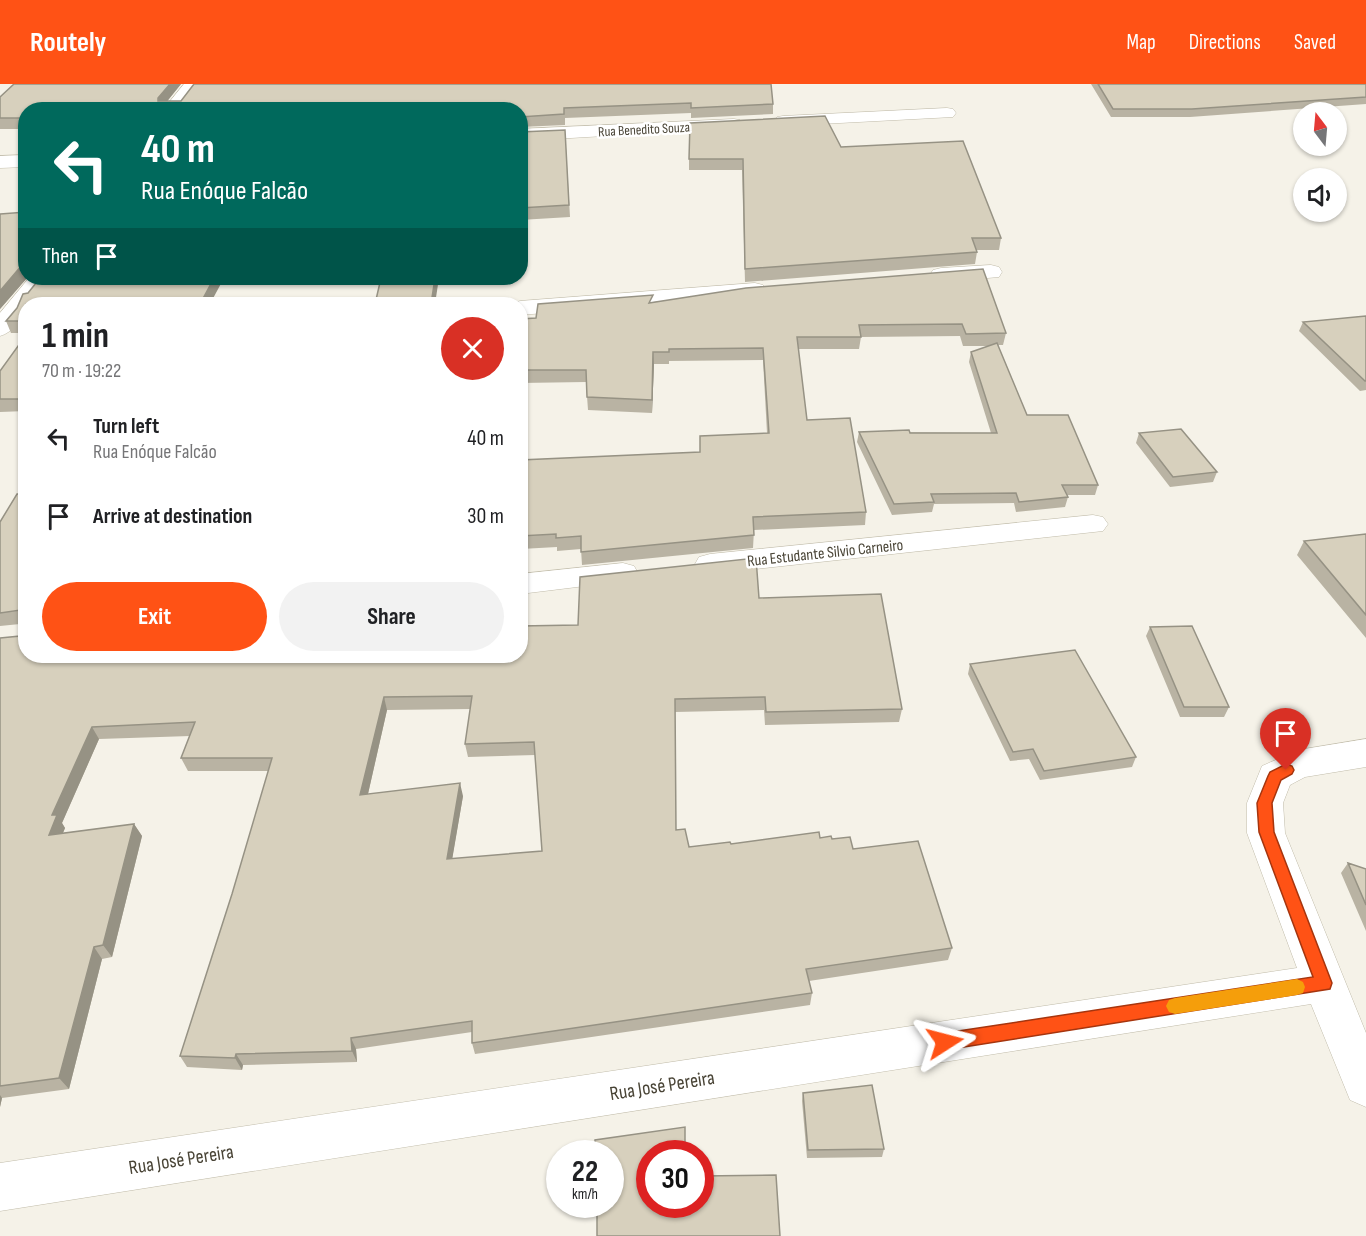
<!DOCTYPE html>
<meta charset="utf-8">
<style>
body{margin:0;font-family:"Sofia Sans Condensed",sans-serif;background:#f2f2f2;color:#202124;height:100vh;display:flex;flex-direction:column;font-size:22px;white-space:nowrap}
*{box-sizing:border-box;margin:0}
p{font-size:20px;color:#757577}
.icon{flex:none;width:33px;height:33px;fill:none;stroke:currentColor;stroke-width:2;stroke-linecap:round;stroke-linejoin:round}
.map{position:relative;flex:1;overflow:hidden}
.details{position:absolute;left:18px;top:213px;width:510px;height:366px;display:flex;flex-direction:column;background:#fff;border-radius:24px;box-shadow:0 2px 4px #0004}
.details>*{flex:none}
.guide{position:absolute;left:18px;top:18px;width:510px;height:183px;border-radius:24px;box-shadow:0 2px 4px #0004;background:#00695c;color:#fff;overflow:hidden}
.needle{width:39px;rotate:344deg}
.tools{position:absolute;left:1293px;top:18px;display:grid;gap:12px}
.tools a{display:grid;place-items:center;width:54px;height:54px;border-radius:50%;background:#fff;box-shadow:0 2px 4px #0004;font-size:30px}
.speed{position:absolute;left:546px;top:1056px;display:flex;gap:12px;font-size:30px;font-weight:700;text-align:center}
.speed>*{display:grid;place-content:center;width:78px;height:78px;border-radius:50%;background:#fff;box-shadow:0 2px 4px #0004;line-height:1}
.speed small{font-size:15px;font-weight:400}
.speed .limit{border:9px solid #d22;background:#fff;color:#111}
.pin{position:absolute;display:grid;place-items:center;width:51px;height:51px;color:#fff;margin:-62px -26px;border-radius:50% 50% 50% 0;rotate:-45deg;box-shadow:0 0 6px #0007}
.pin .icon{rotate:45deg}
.me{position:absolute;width:66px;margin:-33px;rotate:81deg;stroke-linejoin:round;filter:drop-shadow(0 0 4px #0008)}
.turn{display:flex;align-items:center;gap:21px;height:126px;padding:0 24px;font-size:27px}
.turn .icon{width:78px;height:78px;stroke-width:2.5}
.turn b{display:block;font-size:42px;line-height:51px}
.then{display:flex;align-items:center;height:57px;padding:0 24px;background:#0003;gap:12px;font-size:22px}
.round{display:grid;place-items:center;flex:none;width:63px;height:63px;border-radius:32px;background:#f2f2f2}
.headline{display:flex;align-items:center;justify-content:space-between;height:102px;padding:0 24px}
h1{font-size:36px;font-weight:700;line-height:45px}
.action{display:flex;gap:12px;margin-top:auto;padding:12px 24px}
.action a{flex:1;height:69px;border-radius:36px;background:#ff5215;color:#fff;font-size:24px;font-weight:700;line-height:69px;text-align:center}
.action a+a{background:#f2f2f2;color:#202124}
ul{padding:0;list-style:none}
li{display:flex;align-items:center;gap:18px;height:78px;padding:0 24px}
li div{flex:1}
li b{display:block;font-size:22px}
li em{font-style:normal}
header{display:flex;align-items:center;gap:36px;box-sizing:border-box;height:84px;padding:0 30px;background:#ff5215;color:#fff}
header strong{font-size:28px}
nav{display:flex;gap:33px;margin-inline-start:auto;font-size:21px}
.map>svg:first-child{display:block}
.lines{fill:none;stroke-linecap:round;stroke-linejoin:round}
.minor-casing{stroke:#c1bcaa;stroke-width:1}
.minor{fill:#fff;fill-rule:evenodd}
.wall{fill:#b9b3a3;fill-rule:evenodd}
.shaded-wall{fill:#969284}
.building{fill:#d7d0bd;stroke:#969284;stroke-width:1.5;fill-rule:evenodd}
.route{fill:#ff5215;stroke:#a6350e;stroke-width:1.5}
.slow{fill:#f59e0b}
.labels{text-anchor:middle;stroke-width:5;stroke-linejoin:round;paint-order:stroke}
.far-street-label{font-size:14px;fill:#494436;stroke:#fff}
.street-label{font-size:16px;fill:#494436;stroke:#fff}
.near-street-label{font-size:20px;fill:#494436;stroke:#fff}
</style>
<header>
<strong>Routely</strong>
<nav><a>Map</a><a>Directions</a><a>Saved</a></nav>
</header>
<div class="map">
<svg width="1366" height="1152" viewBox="0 0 1366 1152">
<rect width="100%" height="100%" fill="#f5f2e8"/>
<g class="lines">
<defs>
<path id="minor" d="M 184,0 L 202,0 L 182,26 L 163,26 Z
M 947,24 L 953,25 L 956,29 L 953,33 L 783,42 L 777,41 L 774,37 L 777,33 L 783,32 Z
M 734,35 L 740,36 L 743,40 L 740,44 L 520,57 L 520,45 Z
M 26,71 L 26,83 L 0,84 L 0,72 Z
M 991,181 L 999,183 L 1002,188 L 999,193 L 941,198 L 933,196 L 930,191 L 933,186 L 941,184 Z
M 29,194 L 51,194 L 31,220 L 26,220 C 26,233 12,249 0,252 L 0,229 Z
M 755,199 L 763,201 L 766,206 L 763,211 L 520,231 L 520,220 L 511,220 L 520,217 Z
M 1093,431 L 1103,433 L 1108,440 L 1103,447 L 710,490 L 699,487 L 695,480 L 699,473 L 710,470 Z
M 623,479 L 634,482 L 638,489 L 634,496 L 520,510 L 520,490 Z
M 1366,655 L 1366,683 L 1305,693 L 1290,701 L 1283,719 L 1285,749 L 1366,949 L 1366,1023 L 1350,1016 L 1311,920 L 0,1127 L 0,1079 L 1297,884 L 1247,749 L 1247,719 L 1262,682 L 1298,666 Z"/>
</defs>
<use href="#minor" class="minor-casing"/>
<use href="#minor" class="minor"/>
</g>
<path class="wall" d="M 181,0 L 167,17 L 773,20 L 773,30 L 691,34 L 691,29 L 565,34 L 565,41 L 520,43 L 520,26 L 26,26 L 26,45 L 0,45 L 0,13 Z
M 1091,0 L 1366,0 L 1366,20 L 1190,33 L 1111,33 Z
M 565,46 L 570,133 L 520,136 L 520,48 Z
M 841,63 L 1001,154 L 999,166 L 976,166 L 977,168 L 975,180 L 745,198 L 742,86 L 689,86 L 689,75 Z
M 26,128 L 26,194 L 27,194 L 0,225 Z
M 983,185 L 1006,249 L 1003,261 L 998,261 L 1027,331 L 1098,401 L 1095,411 L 1067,411 L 1068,413 L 1065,423 L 1016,428 L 1014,419 L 934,420 L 932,428 L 892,431 L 857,358 L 859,348 L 991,349 L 969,278 L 971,268 L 990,262 L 963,262 L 960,252 L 861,253 L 859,265 L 798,265 L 807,336 L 866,428 L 865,441 L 754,446 L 753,464 L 582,481 L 581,465 L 557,467 L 557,463 L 521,465 L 520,376 L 700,368 L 767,349 L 763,276 L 669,277 L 669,280 L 654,280 L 652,329 L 588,326 L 586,298 L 520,299 L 520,235 L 536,234 L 653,218 Z
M 28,209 L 26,220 L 26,249 L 11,249 L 6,237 L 17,224 Z
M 1366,232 L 1366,306 L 1360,307 L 1299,247 L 1303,238 Z
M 26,251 L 26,327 L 0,328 L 0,287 Z
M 1139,349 L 1217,388 L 1213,398 L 1170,403 L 1136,359 Z
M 17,410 L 26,572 L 520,572 L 578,541 L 759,514 L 902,625 L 899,638 L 765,641 L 764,626 L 675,628 L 676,746 L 689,763 L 820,754 L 832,755 L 853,765 L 952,864 L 948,876 L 809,897 L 812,909 L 810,921 L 475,970 L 472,959 L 472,948 L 356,965 L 357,978 L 243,981 L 242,986 L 187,983 L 180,972 L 232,810 L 269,687 L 188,687 L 181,674 L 190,652 L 99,655 L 62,739 L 65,744 L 63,749 L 134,740 L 142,752 L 112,873 L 102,875 L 69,1005 L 2,1014 L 0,1023 L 0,554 L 20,552 L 20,540 L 0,542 L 0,438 ZM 471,625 L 465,660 L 468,673 L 535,671 L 542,767 L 452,775 L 463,712 L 368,710 L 387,626 Z
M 1366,450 L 1366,554 L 1297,471 L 1304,457 Z
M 1150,543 L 1229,623 L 1224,633 L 1180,633 L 1146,552 Z
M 970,580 L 1136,673 L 1132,683 L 1040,696 L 1029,675 L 1010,677 L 968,590 Z
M 1348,779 L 1366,785 L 1366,847 L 1341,789 Z
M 803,1009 L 884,1065 L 882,1073 L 807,1074 L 802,1017 Z"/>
<path class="shaded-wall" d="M 170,0 L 181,0 L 161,25 L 158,14 Z
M 22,181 L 26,189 L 26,194 L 27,194 L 0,225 L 0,207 Z
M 214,194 L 224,194 L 210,220 L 200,220 Z
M 435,194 L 439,194 L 435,220 L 431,220 Z
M 653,268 L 654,280 L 652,329 L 652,316 Z
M 384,613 L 387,626 L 365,723 L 360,711 Z
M 92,643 L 99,655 L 62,739 L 65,744 L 57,763 L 49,751 L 52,731 Z
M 460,699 L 463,712 L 450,788 L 447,775 Z
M 134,740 L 142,752 L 112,873 L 103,861 Z
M 94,863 L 102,875 L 69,1005 L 59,994 Z
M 351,954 L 356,965 L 357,978 L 352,967 Z
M 236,970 L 243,981 L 242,986 L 235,974 Z
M 0,1011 L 2,1014 L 0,1023 Z"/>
<path class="building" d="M 14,0 L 170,0 L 158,14 L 158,17 L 181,17 L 194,0 L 771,0 L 773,20 L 691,24 L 691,19 L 564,24 L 564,30 L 520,33 L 520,26 L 26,26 L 26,34 L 0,34 L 0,13 Z
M 1098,0 L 1366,0 L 1366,13 L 1192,25 L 1113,25 Z
M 825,32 L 841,63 L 963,57 L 1001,154 L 972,154 L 977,168 L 745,185 L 743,75 L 689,75 L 690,39 Z
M 565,46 L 569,121 L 520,124 L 520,48 Z
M 26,128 L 26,181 L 22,181 L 0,207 L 0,130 Z
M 983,185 L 1006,249 L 966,250 L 962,240 L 859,241 L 861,253 L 797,253 L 807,336 L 850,334 L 866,428 L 753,433 L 754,451 L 581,468 L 581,452 L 556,454 L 556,450 L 520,452 L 520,376 L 700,368 L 700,352 L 769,349 L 763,264 L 669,265 L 669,268 L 653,268 L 652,316 L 587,313 L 586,286 L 520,286 L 520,235 L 536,234 L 538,220 L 653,211 L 649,219 L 746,204 Z
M 40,194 L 214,194 L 200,220 L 26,220 L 26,237 L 6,237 L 17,224 L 23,210 L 28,209 Z
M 381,194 L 435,194 L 431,220 L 375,220 Z
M 1366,232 L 1366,297 L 1365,297 L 1303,238 Z
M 26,251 L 26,315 L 0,315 L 0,287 Z
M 997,259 L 1027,331 L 1068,331 L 1098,401 L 1062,401 L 1068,413 L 1019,418 L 1016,409 L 931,410 L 934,418 L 894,420 L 859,348 L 909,346 L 910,349 L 997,349 L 971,268 Z
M 1181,345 L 1217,388 L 1173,393 L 1139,349 Z
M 17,410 L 26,410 L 26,572 L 520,572 L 520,542 L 578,541 L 580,493 L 756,474 L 759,514 L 881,510 L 902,625 L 766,628 L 765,613 L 675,615 L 676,746 L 685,745 L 689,763 L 730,758 L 731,760 L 819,748 L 820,754 L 831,752 L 832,755 L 850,753 L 853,765 L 918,757 L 952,864 L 806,885 L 812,909 L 472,959 L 472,937 L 351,954 L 352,967 L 236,970 L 235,974 L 180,972 L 232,810 L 272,674 L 181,674 L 195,638 L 92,643 L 52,731 L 57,731 L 49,751 L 134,740 L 103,861 L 94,863 L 59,994 L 0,1002 L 0,554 L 20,552 L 20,526 L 0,529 L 0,438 ZM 472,612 L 465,660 L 534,658 L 542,767 L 447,775 L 460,699 L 360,711 L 384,613 Z
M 1366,450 L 1366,531 L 1304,457 Z
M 1192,542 L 1229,623 L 1184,623 L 1150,543 Z
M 1075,566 L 1136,673 L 1044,687 L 1033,665 L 1013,668 L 970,580 Z
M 1348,779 L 1366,785 L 1366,821 Z
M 872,1001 L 884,1065 L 808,1066 L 803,1009 Z
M 685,1043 L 685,1070 L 650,1070 L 650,1120 L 700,1120 L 700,1092 L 776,1091 L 780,1152 L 597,1152 L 597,1120 L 610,1120 L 610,1070 L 595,1070 L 595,1056 Z"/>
<path class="route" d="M 1286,680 L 1292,682 L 1294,686 L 1292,690 L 1281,696 L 1272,719 L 1274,748 L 1332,899 L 1330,905 L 945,966 L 939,964 L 936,958 L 939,952 L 945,949 L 1313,893 L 1259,748 L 1257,719 L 1268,692 L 1270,688 Z"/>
<path class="slow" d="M 1297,895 L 1303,898 L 1305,903 L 1303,909 L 1297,911 L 1175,930 L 1169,928 L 1166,922 L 1169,916 L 1175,914 Z"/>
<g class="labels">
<g class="far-street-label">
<text transform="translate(644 45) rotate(-3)" y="5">Rua Benedito Souza</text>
</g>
<g class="street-label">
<text transform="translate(825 468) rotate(-6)" y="6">Rua Estudante Silvio Carneiro</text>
</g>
<g class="near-street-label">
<text transform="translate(662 1001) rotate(-9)" y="7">Rua José Pereira</text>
<text transform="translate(181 1075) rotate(-9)" y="7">Rua José Pereira</text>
</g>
</g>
</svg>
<div class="tools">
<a><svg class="needle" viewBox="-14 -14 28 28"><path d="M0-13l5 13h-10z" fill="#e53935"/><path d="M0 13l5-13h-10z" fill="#757577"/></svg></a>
<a><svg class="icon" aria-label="sound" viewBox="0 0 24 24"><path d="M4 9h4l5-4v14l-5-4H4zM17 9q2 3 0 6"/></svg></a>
</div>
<div class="speed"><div>22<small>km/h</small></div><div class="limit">30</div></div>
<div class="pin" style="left:1286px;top:686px;background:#d93025"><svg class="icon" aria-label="arrive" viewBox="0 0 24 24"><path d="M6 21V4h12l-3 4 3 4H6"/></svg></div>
<svg class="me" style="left:945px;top:958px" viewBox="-20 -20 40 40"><path d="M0-17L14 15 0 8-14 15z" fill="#ff5215" stroke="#fff" stroke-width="4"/></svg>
<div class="guide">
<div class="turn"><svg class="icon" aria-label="left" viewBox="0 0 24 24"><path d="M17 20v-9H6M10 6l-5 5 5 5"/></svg><div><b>40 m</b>Rua Enóque Falcão</div></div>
<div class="then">Then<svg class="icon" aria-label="arrive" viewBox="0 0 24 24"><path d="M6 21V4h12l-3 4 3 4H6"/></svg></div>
</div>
<section class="details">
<div class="headline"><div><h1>1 min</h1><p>70 m · 19:22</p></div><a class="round" style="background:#d93025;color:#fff"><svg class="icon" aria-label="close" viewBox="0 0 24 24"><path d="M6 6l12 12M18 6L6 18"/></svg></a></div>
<ul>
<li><svg class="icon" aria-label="left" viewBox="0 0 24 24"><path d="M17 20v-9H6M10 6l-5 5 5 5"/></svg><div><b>Turn left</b><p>Rua Enóque Falcão</p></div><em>40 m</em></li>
<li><svg class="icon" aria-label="arrive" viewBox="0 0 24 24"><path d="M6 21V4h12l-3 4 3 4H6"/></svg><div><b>Arrive at destination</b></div><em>30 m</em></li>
</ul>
<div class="action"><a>Exit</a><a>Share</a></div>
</section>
</div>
